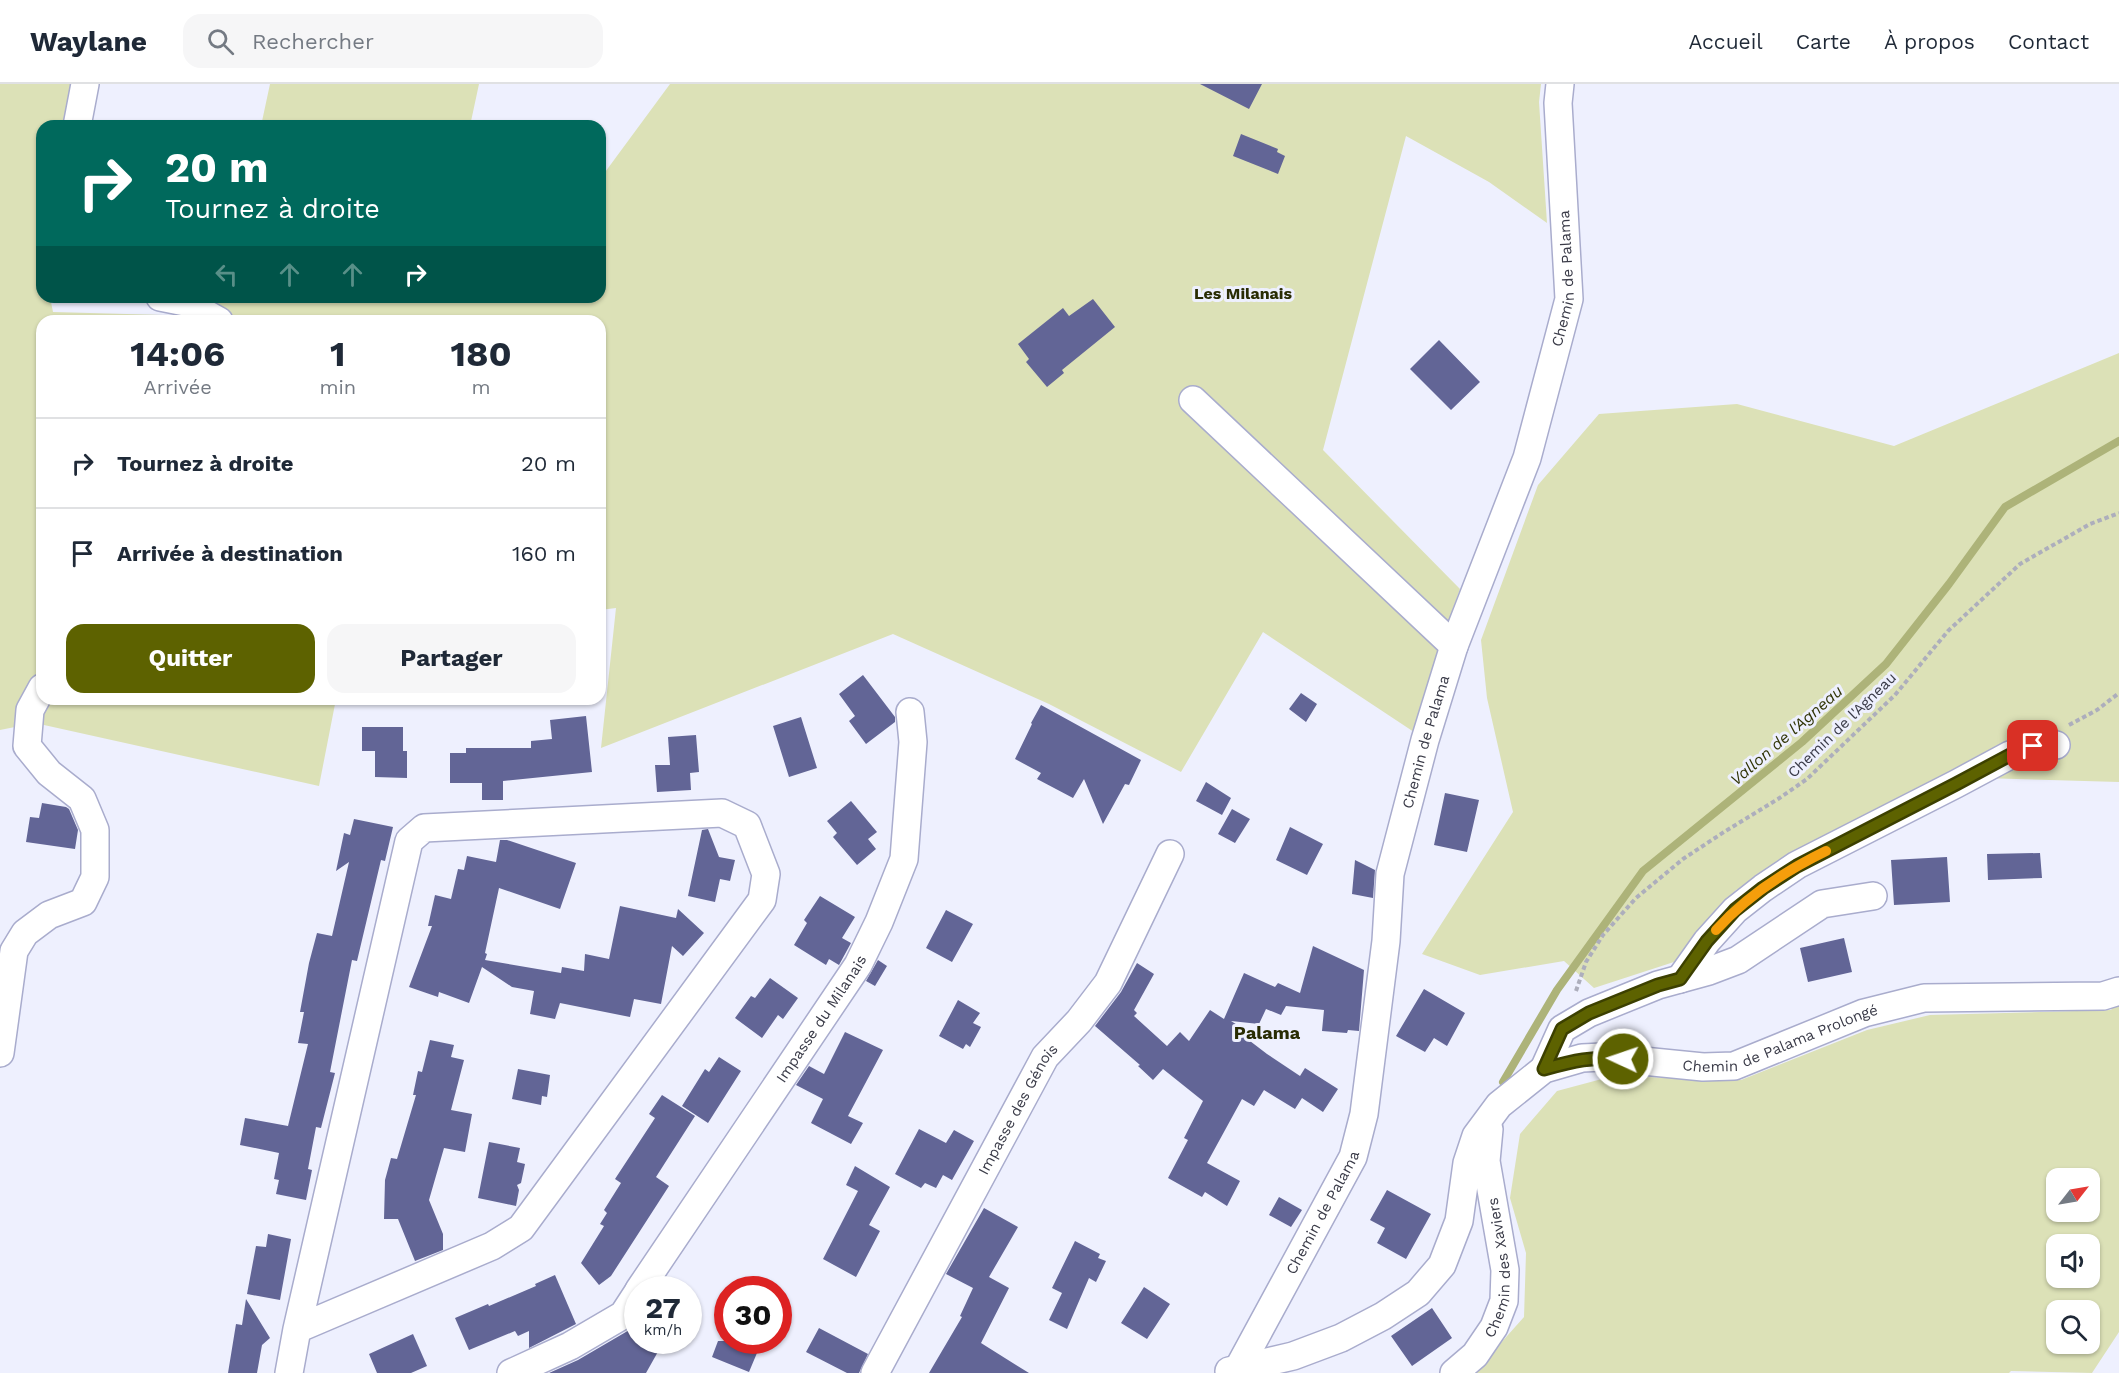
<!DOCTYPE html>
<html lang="fr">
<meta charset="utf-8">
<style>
body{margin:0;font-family:"Work Sans",sans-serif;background:#f6f6f7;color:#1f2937;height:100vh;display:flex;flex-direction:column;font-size:22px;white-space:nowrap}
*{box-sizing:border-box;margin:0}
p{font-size:20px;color:#747a83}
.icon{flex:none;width:33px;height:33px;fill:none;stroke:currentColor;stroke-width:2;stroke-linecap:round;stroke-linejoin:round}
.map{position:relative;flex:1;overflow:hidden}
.sheet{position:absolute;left:36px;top:231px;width:570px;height:390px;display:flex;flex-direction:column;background:#fff;border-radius:18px;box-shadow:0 2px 4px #0004}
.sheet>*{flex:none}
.guide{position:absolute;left:36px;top:36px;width:570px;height:183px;border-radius:18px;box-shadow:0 2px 4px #0004;background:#00695c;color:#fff;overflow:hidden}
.needle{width:39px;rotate:59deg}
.buttons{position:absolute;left:2046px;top:1084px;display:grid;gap:12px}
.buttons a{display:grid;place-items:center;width:54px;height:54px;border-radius:12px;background:#fff;box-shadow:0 2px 4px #0004;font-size:30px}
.speed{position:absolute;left:624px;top:1192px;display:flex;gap:12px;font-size:30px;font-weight:700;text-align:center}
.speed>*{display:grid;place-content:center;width:78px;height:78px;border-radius:50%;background:#fff;box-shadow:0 2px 4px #0004;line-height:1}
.speed small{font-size:15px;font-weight:400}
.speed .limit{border:9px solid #d22;background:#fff;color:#111}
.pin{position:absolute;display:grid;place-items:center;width:51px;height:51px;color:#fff;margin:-26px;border-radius:12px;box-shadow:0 3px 9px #0006}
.me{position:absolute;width:66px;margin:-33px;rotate:273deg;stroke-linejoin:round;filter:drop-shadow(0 0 4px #0008)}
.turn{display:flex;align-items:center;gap:21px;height:126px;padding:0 30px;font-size:27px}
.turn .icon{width:78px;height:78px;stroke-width:2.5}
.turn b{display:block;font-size:42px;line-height:51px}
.lanes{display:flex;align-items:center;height:57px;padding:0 30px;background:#0003;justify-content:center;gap:30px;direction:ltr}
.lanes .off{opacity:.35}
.eta{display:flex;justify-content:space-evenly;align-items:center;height:102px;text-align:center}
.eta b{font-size:36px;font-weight:700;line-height:42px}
.button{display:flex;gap:12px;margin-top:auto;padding:12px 30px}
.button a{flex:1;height:69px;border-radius:18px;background:#5d6200;color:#fff;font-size:24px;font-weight:700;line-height:69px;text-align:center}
.button a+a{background:#f6f6f7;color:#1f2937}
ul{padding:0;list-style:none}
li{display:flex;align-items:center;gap:18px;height:90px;padding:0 30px;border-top:2px solid #e0e1e3}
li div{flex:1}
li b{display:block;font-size:22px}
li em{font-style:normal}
header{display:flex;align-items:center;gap:36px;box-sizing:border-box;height:84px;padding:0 30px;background:#fff;border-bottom:2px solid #e0e1e3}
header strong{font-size:28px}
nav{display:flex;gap:33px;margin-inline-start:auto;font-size:21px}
.search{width:420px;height:54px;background:#f6f6f7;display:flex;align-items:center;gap:15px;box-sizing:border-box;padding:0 21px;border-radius:18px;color:#747a83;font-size:22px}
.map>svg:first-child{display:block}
.green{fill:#dce1b7;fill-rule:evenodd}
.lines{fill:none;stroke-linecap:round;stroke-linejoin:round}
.stream{stroke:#adb379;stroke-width:8}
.building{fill:#626596}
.minor-casing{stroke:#a9accd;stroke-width:30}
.path{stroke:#adaebc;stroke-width:4;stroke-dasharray:4.5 3;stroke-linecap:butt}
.minor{stroke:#fff;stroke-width:27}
.route-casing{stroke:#3c4000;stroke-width:15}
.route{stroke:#5d6200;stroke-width:10}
.slow{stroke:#f59e0b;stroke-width:10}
.labels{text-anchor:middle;stroke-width:6;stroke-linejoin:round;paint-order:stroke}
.street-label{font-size:15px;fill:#3a3b48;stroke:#eef0fe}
.neighbourhood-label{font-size:16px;font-weight:bold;fill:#292c03;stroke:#eef0fe}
.water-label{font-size:16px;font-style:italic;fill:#313506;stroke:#eef0fe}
.quarter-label{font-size:18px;font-weight:bold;fill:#292c03;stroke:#eef0fe}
</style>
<header>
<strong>Waylane</strong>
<div class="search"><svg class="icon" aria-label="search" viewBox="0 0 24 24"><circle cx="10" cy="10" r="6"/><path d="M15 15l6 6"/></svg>Rechercher</div>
<nav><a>Accueil</a><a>Carte</a><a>À propos</a><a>Contact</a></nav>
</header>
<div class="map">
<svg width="2119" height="1289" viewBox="0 0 2119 1289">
<rect width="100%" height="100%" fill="#eef0fe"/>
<path class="green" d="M 0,0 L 72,0 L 62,42 L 42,42 L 42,120 L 36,145 L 42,175 L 42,213 L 50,213 L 53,228 L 200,232 L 214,213 L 600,213 L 600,95 L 670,0 L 1541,0 L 1539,18 L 1547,139 L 1489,98 L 1406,52 L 1323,366 L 1460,505 L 1446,544 L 1417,650 L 1263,548 L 1181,688 L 1049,620 L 893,550 L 601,664 L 616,524 L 600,526 L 600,237 L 42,237 L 42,615 L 336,615 L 319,702 L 35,639 L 0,646 Z
M 270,0 L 479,0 L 470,42 L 261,42 Z
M 2119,269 L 2119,698 L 1981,694 L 1736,806 L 1677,877 L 1594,904 L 1564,877 L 1480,891 L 1422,870 L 1513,728 L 1487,614 L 1481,556 L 1538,401 L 1599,330 L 1737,320 L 1894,362 Z
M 2119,912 L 2119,1248 L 2092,1289 L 2011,1287 L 2009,1289 L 1474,1289 L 1524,1233 L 1526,1169 L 1510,1114 L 1520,1050 L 1557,1007 L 1613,992 L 1741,996 L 1867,946 L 1930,931 L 2111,926 ZM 2056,1095 L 2090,1095 L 2090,1128 L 2056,1128 ZM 2056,1161 L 2090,1161 L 2090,1194 L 2056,1194 ZM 2056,1227 L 2090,1227 L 2090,1260 L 2056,1260 Z"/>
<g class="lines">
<path class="stream" d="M 1503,998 L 1557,906 L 1643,787 L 1802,658 L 1886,580 L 1949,500 L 2005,423 L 2119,357"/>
</g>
<path class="building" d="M 1200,0 L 1262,0 L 1249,25 Z
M 1241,50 L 1278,65 L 1277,68 L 1285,72 L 1278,90 L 1233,72 Z
M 1093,215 L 1115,243 L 1062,286 L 1064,289 L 1047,303 L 1026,278 L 1029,275 L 1018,260 L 1063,224 L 1069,232 Z
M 1439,256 L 1480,298 L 1451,326 L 1410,285 Z
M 863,591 L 895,633 L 895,638 L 866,660 L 849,637 L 855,632 L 839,610 Z
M 1301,609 L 1317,620 L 1306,638 L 1289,625 Z
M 1041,621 L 1141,676 L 1129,701 L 1125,700 L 1103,740 L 1084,695 L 1073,714 L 1037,695 L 1041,689 L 1015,675 L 1032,640 L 1031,639 Z
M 586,632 L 592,688 L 503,697 L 503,716 L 482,716 L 482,699 L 450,699 L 450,669 L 466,669 L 466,664 L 531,664 L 531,657 L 552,655 L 550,636 Z
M 801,633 L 817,684 L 789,693 L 773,642 Z
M 362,643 L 403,643 L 403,667 L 407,667 L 407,694 L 375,693 L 375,667 L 362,667 Z
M 696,651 L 699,688 L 690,689 L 691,706 L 657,708 L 655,681 L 670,681 L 668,653 Z
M 1206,698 L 1231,714 L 1222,731 L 1196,717 Z
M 1445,709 L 1479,716 L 1467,768 L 1434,761 Z
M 851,717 L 877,748 L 868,755 L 876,765 L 857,781 L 833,753 L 837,749 L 827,737 Z
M 42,719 L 66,723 L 69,725 L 78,746 L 75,765 L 26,758 L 30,733 L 39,734 Z
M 1232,725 L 1250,735 L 1235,759 L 1218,750 Z
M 354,735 L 393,743 L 385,777 L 381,776 L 357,877 L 352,876 L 330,988 L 335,989 L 321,1044 L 316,1043 L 308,1085 L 312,1086 L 306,1116 L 276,1110 L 279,1096 L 274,1095 L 279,1069 L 240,1061 L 245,1034 L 288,1042 L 308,960 L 298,959 L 304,928 L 300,928 L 309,879 L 317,849 L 332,852 L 349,778 L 336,787 L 344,749 L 350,751 Z
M 1290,743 L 1323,760 L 1307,791 L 1276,776 Z
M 708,745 L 719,773 L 735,776 L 730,797 L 720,795 L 715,818 L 688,812 L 702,746 Z
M 500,756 L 507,756 L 576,779 L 560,825 L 499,804 L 485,869 L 487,870 L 485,876 L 561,889 L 562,883 L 584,887 L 585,870 L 609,875 L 620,822 L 676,834 L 678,825 L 704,849 L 683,872 L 672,862 L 661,920 L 634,915 L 630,933 L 560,919 L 555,935 L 530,930 L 534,907 L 512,903 L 482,883 L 469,919 L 439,908 L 438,913 L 409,903 L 432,842 L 428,842 L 435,811 L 451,815 L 458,785 L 464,786 L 467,772 L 496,778 Z
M 2040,769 L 2042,794 L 1988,796 L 1987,770 Z
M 1947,773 L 1950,818 L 1894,821 L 1891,776 Z
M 1355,776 L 1375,786 L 1373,814 L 1352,810 Z
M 820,812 L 855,833 L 842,854 L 851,859 L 839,881 L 829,875 L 826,881 L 794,861 L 807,839 L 804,836 Z
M 946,826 L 973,840 L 952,878 L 926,864 Z
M 1844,854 L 1852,888 L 1808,898 L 1800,864 Z
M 1313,862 L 1364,886 L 1359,947 L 1348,946 L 1347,949 L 1322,947 L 1324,926 L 1286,922 L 1281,931 L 1266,925 L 1259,940 L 1231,937 L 1253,951 L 1250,957 L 1267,970 L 1300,992 L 1305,984 L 1338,1005 L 1323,1028 L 1302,1014 L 1295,1025 L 1264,1006 L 1254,1022 L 1242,1015 L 1207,1079 L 1240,1097 L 1227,1122 L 1205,1108 L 1202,1113 L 1168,1094 L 1188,1056 L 1184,1054 L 1203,1017 L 1163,985 L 1153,996 L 1138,982 L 1140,981 L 1095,942 L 1121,908 L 1137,879 L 1154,890 L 1134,926 L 1137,929 L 1134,932 L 1167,962 L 1180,948 L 1189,957 L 1210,926 L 1224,935 L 1244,889 L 1275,903 L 1278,899 L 1300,909 Z
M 878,876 L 887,882 L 875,902 L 866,897 Z
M 770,894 L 798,914 L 783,935 L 778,931 L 762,954 L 735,934 L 751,912 L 755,914 Z
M 1424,905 L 1465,929 L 1447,962 L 1434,954 L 1425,968 L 1396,952 Z
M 958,916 L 980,929 L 973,939 L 981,943 L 970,963 L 966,960 L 963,965 L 939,952 Z
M 845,948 L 883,966 L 848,1032 L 863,1039 L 851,1060 L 811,1039 L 823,1015 L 796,1001 L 809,982 L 824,990 Z
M 430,956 L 454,961 L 451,973 L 464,976 L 451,1026 L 472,1030 L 465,1068 L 444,1064 L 429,1116 L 443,1150 L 443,1166 L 415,1177 L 398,1135 L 384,1135 L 385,1096 L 391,1074 L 397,1075 L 416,1011 L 413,1011 L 418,987 L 422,988 Z
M 719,973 L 741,987 L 708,1039 L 682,1022 L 705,985 L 709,988 Z
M 518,985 L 550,991 L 547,1013 L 542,1012 L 541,1021 L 512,1015 Z
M 662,1011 L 695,1032 L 656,1093 L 669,1102 L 611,1192 L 599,1201 L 581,1179 L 604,1142 L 600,1140 L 607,1129 L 604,1126 L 621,1099 L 615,1095 L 655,1034 L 649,1030 Z
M 919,1045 L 946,1059 L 954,1046 L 974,1057 L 952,1096 L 943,1091 L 936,1104 L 925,1099 L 921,1104 L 895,1090 Z
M 489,1058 L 520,1064 L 517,1078 L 525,1080 L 521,1099 L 517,1101 L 519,1106 L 516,1122 L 478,1114 Z
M 855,1082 L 890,1103 L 869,1141 L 880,1147 L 856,1193 L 823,1175 L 858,1107 L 846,1101 Z
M 1387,1106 L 1431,1130 L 1406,1175 L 1377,1159 L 1385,1144 L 1370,1136 Z
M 1279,1113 L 1302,1126 L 1291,1143 L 1269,1131 Z
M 984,1124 L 1018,1143 L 989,1193 L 1009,1204 L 981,1259 L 1029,1289 L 929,1289 L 962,1233 L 960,1232 L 973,1204 L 946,1190 Z
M 268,1150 L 291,1155 L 280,1216 L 247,1210 L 256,1162 L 266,1163 Z
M 1075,1157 L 1100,1170 L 1098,1174 L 1106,1177 L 1096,1198 L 1089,1194 L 1067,1245 L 1049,1236 L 1062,1209 L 1052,1204 Z
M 555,1191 L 576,1240 L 529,1264 L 529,1247 L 518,1252 L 515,1247 L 469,1266 L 455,1234 L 488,1220 L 489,1222 L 536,1202 L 535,1200 Z
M 1144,1203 L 1170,1220 L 1147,1255 L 1121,1239 Z
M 246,1215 L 270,1254 L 262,1261 L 257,1289 L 228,1289 L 236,1240 L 242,1241 Z
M 1432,1224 L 1452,1254 L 1412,1282 L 1391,1252 Z
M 638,1238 L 638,1257 L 664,1257 L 646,1289 L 549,1289 L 578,1276 L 631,1245 Z
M 819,1244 L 868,1270 L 859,1289 L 847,1289 L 806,1268 Z
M 413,1250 L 427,1282 L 411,1289 L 377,1289 L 369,1270 Z
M 718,1257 L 762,1257 L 749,1288 L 712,1273 Z"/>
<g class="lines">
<defs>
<g id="minor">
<path d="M 77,42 L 85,0"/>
<path d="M 160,213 L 185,218 L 219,237"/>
<path d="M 1193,316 L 1454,562"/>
<path d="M 1680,895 L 1707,857 L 1735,826 L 1763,804 L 1797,781 L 1956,700 L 2010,671 L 2033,662 L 2056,661"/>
<path d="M 0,969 L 14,867 L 25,849 L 49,831 L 83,818 L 95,793 L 95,746 L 82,715 L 49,689 L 27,662 L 30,626 L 42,604"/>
<path d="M 1544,985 L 1562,945 L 1589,929 L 1658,901 L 1709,887 L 1738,876 L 1822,820 L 1873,812"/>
<path id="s1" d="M 639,1206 L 858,881 L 879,838 L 904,775 L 913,658 L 910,628"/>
<path id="s2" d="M 1238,1285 L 1353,1073 L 1364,1030 L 1386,857 L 1390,790 L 1425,656 L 1454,562 L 1527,374 L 1569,215 L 1558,19 L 1560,0"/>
<path id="s3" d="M 1229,1287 L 1293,1272 L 1341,1254 L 1383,1232 L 1418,1209 L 1442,1181 L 1459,1137 L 1467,1079 L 1476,1052 L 1499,1021 L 1544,985 L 1582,974 L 1603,973 L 1703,983 L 1734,982 L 1864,929 L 1924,914 L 2103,912 L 2119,907"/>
<path d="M 289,1289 L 297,1245 L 409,757 L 424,744 L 722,729 L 747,741 L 766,790 L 762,816 L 521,1144 L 492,1162 L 297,1245"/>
<path d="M 511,1289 L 570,1262 L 623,1231 L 638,1208"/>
<path id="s4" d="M 875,1289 L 1045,973 L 1079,937 L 1108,899 L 1170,770"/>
<path id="s5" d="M 1454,1289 L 1475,1271 L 1494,1243 L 1504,1217 L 1505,1186 L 1486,1077 L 1489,1045"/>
</g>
</defs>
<use href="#minor" class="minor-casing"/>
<path class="path" d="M 2069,641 L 2097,626 L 2119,609
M 1576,907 L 1586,878 L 1603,851 L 1636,814 L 1683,775 L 1724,748 L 1778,715 L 1807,695 L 1895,611 L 1948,547 L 2020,480 L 2090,440 L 2119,429"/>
<use href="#minor" class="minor"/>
</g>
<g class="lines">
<defs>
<path id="route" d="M 1623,975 C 1593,972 1573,977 1544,985 L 1562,945 L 1589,929 L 1658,901 L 1680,895 L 1707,857 L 1735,826 L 1763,804 L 1797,782 L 1956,700 L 2010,671 L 2033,662"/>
</defs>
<use href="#route" class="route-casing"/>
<use href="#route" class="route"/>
<path class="slow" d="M 1716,846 C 1747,812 1785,787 1826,767"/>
</g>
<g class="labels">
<g class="street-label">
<text dy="5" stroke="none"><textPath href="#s2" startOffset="1150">Chemin de Palama</textPath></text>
<text transform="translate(1842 641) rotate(-44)" y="5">Chemin de l'Agneau</text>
<text dy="5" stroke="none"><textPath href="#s2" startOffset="664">Chemin de Palama</textPath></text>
<text dy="5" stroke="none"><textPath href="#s1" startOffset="327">Impasse du Milanais</textPath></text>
<text dy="5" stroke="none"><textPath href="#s3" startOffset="717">Chemin de Palama Prolongé</textPath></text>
<text dy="5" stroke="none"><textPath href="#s4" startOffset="300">Impasse des Génois</textPath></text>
<text dy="5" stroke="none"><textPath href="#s2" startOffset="178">Chemin de Palama</textPath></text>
<text dy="5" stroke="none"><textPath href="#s5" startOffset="122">Chemin des Xaviers</textPath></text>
</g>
<g class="neighbourhood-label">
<text x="1243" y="215">Les Milanais</text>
</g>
<g class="water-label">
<text transform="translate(1786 651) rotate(-41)" y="6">Vallon de l'Agneau</text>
</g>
<g class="quarter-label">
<text x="1267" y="955">Palama</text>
</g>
</g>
</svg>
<div class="buttons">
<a><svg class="needle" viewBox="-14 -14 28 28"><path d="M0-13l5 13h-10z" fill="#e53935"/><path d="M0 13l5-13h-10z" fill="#747a83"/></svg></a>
<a><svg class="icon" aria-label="sound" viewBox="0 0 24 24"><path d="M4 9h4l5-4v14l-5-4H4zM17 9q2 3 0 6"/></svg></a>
<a><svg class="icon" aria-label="search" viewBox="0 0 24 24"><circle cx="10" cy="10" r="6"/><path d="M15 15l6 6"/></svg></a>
</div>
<div class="speed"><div>27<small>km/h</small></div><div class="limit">30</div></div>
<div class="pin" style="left:2033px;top:662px;background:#d93025"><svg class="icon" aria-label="arrive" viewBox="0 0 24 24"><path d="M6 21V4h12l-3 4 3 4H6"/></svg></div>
<svg class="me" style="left:1623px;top:975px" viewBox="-20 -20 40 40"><circle r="17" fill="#5d6200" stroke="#fff" stroke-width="3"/><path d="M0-11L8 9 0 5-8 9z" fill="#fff"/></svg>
<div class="guide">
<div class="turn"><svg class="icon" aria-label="right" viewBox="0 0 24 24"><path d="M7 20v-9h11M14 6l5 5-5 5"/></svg><div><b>20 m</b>Tournez à droite</div></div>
<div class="lanes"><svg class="icon off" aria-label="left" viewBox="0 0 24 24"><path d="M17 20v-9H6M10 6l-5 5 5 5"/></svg><svg class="icon off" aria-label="ahead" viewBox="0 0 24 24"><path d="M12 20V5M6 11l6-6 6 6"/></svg><svg class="icon off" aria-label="ahead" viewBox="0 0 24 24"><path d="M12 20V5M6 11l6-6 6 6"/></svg><svg class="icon" aria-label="right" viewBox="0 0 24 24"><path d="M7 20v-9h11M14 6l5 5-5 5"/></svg></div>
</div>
<section class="sheet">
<div class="eta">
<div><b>14:06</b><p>Arrivée</p></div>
<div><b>1</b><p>min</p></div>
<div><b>180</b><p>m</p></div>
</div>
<ul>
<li><svg class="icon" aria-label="right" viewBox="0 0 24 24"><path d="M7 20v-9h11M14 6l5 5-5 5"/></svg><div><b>Tournez à droite</b></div><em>20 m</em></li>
<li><svg class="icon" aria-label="arrive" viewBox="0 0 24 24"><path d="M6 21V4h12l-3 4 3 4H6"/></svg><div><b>Arrivée à destination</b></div><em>160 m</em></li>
</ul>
<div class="button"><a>Quitter</a><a>Partager</a></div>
</section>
</div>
